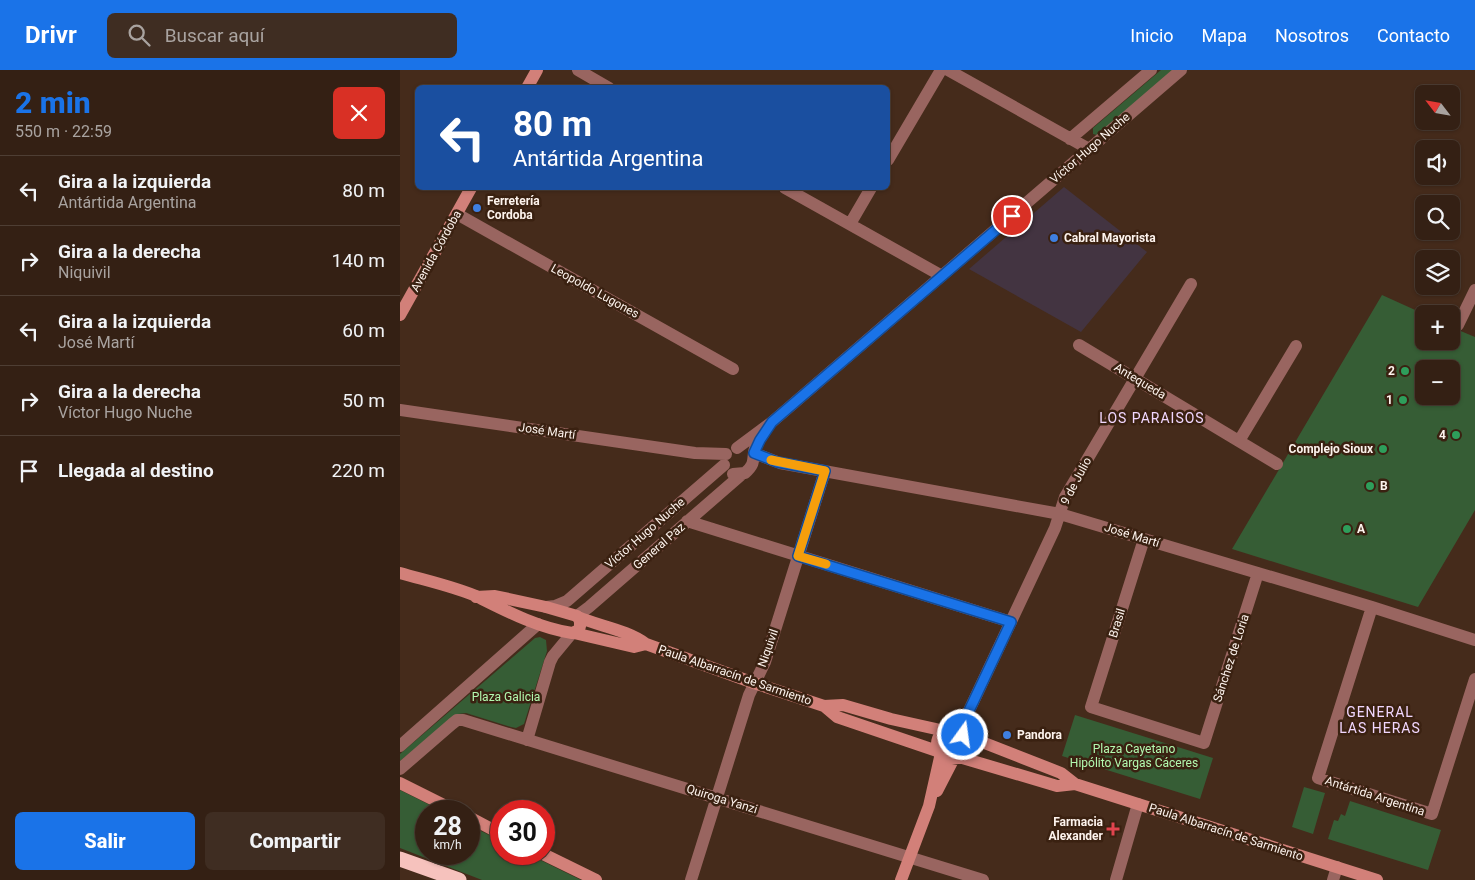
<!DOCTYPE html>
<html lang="es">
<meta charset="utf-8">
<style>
body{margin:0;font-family:Roboto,sans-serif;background:#3f2d22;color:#f1f3f6;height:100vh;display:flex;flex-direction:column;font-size:19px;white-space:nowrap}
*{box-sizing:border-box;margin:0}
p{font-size:16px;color:#a9a3a0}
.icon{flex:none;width:28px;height:28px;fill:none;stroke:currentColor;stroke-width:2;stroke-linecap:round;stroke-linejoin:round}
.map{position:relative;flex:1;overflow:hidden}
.sheet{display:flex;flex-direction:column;background:#342014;width:400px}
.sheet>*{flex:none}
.top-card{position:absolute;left:15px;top:15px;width:475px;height:105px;border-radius:8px;box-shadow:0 1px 4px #0004,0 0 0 1px #4e3e34;background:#1a4fa0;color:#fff;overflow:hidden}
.needle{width:32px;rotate:301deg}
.buttons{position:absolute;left:1015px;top:15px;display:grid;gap:10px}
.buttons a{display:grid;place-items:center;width:45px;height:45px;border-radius:8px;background:#342014;box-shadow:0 1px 4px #0004,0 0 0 1px #4e3e34;font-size:25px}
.speed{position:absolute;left:15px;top:730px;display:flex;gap:10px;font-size:25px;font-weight:700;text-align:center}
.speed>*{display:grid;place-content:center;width:65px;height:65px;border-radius:50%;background:#342014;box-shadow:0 1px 4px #0004,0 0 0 1px #4e3e34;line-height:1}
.speed small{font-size:12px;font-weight:400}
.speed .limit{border:8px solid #d22;background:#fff;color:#111}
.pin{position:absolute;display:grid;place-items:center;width:42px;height:42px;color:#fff;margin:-21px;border:2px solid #fff;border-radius:50%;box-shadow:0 1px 5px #0007}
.me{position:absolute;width:55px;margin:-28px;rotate:14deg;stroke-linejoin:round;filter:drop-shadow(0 0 4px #0008)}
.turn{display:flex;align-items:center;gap:18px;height:105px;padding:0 15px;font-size:22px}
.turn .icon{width:65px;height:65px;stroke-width:2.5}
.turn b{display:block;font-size:35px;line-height:42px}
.round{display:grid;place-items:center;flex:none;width:52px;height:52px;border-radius:8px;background:#3f2d22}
.head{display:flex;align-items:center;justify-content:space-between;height:85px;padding:0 15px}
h1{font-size:30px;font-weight:800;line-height:38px;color:#1a73e8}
.button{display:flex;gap:10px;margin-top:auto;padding:10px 15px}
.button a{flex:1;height:58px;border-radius:8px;background:#1a73e8;color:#fff;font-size:20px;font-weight:800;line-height:58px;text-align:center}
.button a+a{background:#3f2d22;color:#f1f3f6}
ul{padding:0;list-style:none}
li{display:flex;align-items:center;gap:15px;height:70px;padding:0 15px;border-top:1px solid #4e3e34}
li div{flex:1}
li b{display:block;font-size:19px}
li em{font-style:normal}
header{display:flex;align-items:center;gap:30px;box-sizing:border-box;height:70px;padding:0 25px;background:#1a73e8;color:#fff}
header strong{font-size:24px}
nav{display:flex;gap:28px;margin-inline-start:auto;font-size:18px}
.search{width:350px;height:45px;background:#3f2d22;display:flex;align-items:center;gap:12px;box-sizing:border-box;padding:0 18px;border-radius:8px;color:#a9a3a0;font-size:19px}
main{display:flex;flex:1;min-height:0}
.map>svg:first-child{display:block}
.commercial{fill:#433441}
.green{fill:#365d35;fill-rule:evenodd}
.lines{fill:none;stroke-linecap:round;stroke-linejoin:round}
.street{stroke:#996560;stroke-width:12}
.secondary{stroke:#d28079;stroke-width:12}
.highway{stroke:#f6c2bd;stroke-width:15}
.route-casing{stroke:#114b97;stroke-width:12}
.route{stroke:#1a73e8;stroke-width:9}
.slow{stroke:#f59e0b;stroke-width:9}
.shop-dot{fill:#3f7fe0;stroke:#3a2111;stroke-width:2}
.leisure-dot{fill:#2e9e5b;stroke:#3a2111;stroke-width:2}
.health-dot{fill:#e0444e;stroke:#3a2111;stroke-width:2}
.labels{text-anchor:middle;stroke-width:5;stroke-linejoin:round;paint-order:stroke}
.street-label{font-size:12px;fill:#fdf3ed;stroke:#3a2111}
.poi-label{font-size:12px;font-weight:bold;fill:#fdf3ed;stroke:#3a2111;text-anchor:start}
.park-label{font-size:12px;fill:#b2f9af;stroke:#3a2111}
.neighbourhood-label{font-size:14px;letter-spacing:1px;fill:#f1d7fe;stroke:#3a2111}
</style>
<header>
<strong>Drivr</strong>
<div class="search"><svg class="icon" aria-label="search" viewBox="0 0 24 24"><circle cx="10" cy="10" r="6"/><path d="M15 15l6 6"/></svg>Buscar aquí</div>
<nav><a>Inicio</a><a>Mapa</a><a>Nosotros</a><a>Contacto</a></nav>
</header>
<main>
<section class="sheet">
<div class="head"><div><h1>2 min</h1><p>550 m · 22:59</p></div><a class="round" style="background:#d93025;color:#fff"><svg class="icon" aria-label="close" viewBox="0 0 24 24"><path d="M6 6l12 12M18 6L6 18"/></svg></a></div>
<ul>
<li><svg class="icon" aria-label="left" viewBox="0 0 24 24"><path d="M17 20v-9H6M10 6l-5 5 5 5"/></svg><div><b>Gira a la izquierda</b><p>Antártida Argentina</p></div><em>80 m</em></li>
<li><svg class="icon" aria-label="right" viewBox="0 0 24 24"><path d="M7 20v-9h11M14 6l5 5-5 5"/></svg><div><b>Gira a la derecha</b><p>Niquivil</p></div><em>140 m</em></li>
<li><svg class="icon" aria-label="left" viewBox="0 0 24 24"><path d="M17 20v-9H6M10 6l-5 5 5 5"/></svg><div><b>Gira a la izquierda</b><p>José Martí</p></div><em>60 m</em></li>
<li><svg class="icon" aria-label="right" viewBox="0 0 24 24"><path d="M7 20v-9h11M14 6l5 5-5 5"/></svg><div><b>Gira a la derecha</b><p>Víctor Hugo Nuche</p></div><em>50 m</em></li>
<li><svg class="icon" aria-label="arrive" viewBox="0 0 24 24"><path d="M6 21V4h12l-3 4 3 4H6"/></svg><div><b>Llegada al destino</b></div><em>220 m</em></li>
</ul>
<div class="button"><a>Salir</a><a>Compartir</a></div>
</section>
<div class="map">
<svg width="1075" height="810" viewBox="0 0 1075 810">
<rect width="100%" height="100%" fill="#452b1b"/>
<path class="commercial" d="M 664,117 L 747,182 L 681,262 L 569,199 Z"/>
<path class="green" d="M 761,0 L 774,0 L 697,65 L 693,64 L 693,58 Z
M 982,225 L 1024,244 L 1024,271 L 1051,271 L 1051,257 L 1075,267 L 1075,440 L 1018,537 L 832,479 ZM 1024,299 L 1051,299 L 1051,326 L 1024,326 Z
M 140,567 L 146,570 L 147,581 L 124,654 L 116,658 L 111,657 L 66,643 L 58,644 L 0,691 L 0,684 L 135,568 Z
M 675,645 L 813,688 L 800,729 L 662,686 Z
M 904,717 L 925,723 L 913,764 L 892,757 Z
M 0,720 L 42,741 L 26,741 L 26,784 L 69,784 L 69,755 L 101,771 L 101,784 L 128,784 L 181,810 L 82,810 L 0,778 Z
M 950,731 L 1041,760 L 1028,800 L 928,769 L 934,750 L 938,751 L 941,744 L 945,746 Z"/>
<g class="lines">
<path class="street" d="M 178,0 L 209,18
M 548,0 L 689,79
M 670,69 L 751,0
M 488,90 L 541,0
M 385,118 L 542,206
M 57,144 L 333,299
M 450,154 L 471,118
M 1058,255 L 1075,220
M 679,275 L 877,394
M 0,340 L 295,383 L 326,384
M 839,371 L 896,276
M 337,378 L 372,352 L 781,0
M 354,383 L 380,393 L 660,444 L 972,537 L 1075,570
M 333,404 L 345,403 C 354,395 353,392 354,382 C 355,375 362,366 366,360
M 287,451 L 611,552
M 744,469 L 691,637 L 804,673 L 858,503
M 146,537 L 155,536 L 167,531 L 324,395
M 972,537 L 918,708 L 1032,744 L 1075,609
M 177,546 L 189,537 L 341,405
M 563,665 L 567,645 L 655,458 L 665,427 L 791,214
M 127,670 L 150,592 L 153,586 L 172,563
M 0,676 L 138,554
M 0,699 L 52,654 L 57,650 L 63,650 L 583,810
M 291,810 L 349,625 L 365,592 L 425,401
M 716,810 L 738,734
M 933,810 L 937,797"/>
<path class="secondary" d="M 127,18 L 137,0
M 0,245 L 71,118
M 0,503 C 24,510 56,517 78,527 C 108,542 139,558 172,563 L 179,560 L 180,556 L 180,551 L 177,546 L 146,537 L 95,526 L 76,527
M 178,547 C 199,556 228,560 246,574 L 354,613 L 424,636 L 437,647 L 540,682
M 174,563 L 234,577 L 246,574
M 424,636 L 443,635 L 491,649 L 545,661
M537 674a15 15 0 1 1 30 0a15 15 0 1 1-30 0Z
M 564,665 L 661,703 L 675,714 L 977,810
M 559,687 L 657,716 L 675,714
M 0,713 L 56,741
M 537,721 L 554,688
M 69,747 L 101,764
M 143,784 L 196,810
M 501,810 L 529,736 L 541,683"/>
<path class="highway" d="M 0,789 L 59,810"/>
</g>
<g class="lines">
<defs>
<path id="route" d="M 563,665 L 567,645 L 611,552 L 398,486 L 425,401 L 377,392 L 354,383 L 360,370 L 372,352 L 612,146"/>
</defs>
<use href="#route" class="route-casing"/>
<use href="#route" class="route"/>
<path class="slow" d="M 371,390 L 425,401 L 398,486 L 426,494"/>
</g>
<g class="shop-dot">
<circle cx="77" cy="138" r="5"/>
<circle cx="654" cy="168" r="5"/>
<circle cx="607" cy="665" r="5"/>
</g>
<g class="leisure-dot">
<circle cx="1005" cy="301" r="5"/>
<circle cx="1003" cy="330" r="5"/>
<circle cx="1056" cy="365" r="5"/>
<circle cx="983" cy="379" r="5"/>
<circle cx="970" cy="416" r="5"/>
<circle cx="947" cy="459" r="5"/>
</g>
<path class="health-dot" d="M710.5 751.5h5v5h5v5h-5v5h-5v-5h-5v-5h5z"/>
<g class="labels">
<g class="street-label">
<text transform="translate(690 78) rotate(-41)" y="4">Víctor Hugo Nuche</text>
<text transform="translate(36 181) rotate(-61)" y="4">Avenida Córdoba</text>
<text transform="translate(195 221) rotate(29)" y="4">Leopoldo Lugones</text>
<text transform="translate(740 311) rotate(31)" y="4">Antequeda</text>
<text transform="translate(147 361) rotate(8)" y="4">José Martí</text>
<text transform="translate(676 411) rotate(-62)" y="4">9 de Julio</text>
<text transform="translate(245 463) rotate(-41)" y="4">Víctor Hugo Nuche</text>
<text transform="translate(732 465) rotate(17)" y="4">José Martí</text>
<text transform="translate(259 476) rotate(-41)" y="4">General Paz</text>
<text transform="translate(717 553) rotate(-73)" y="4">Brasil</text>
<text transform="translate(368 578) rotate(-71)" y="4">Niquivil</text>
<text transform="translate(831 588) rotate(-72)" y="4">Sánchez de Loria</text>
<text transform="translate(335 605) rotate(19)" y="4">Paula Albarracín de Sarmiento</text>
<text transform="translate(975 726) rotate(18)" y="4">Antártida Argentina</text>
<text transform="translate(322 729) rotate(17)" y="4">Quiroga Yanzi</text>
<text transform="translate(826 762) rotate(18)" y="4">Paula Albarracín de Sarmiento</text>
</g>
<g class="poi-label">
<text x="87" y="135">Ferretería<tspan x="87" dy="14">Cordoba</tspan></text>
<text x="664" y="172">Cabral Mayorista</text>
<text x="995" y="305" text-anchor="end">2</text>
<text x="993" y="334" text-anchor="end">1</text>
<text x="1046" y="369" text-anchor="end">4</text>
<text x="973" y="383" text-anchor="end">Complejo Sioux</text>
<text x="980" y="420">B</text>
<text x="957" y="463">A</text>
<text x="617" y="669">Pandora</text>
<text x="703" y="756" text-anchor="end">Farmacia<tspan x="703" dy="14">Alexander</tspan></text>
</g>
<g class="park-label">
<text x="106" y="631">Plaza Galicia</text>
<text x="734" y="683">Plaza Cayetano<tspan x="734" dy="14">Hipólito Vargas Cáceres</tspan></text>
</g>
<g class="neighbourhood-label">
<text x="752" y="353">LOS PARAISOS</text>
<text x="980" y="647">GENERAL<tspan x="980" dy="16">LAS HERAS</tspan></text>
</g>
</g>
</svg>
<div class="buttons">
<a><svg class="needle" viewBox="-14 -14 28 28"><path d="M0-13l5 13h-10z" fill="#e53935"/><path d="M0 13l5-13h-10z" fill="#a9a3a0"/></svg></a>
<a><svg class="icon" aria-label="sound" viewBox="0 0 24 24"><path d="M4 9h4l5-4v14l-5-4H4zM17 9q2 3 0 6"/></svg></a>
<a><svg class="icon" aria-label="search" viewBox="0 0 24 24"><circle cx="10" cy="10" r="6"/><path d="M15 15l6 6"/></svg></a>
<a><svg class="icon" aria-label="layers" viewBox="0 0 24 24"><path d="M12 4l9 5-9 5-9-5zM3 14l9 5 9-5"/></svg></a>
<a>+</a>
<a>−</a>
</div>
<div class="speed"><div>28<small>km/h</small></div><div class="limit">30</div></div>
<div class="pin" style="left:612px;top:146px;background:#d93025"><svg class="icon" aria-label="arrive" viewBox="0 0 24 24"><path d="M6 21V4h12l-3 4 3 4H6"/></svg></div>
<svg class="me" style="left:563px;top:665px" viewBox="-20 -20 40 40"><circle r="17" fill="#1a73e8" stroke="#fff" stroke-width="3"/><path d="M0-11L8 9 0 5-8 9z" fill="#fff"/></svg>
<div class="top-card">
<div class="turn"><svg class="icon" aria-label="left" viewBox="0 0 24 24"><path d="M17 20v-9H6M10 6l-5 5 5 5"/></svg><div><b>80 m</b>Antártida Argentina</div></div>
</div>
</div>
</main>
